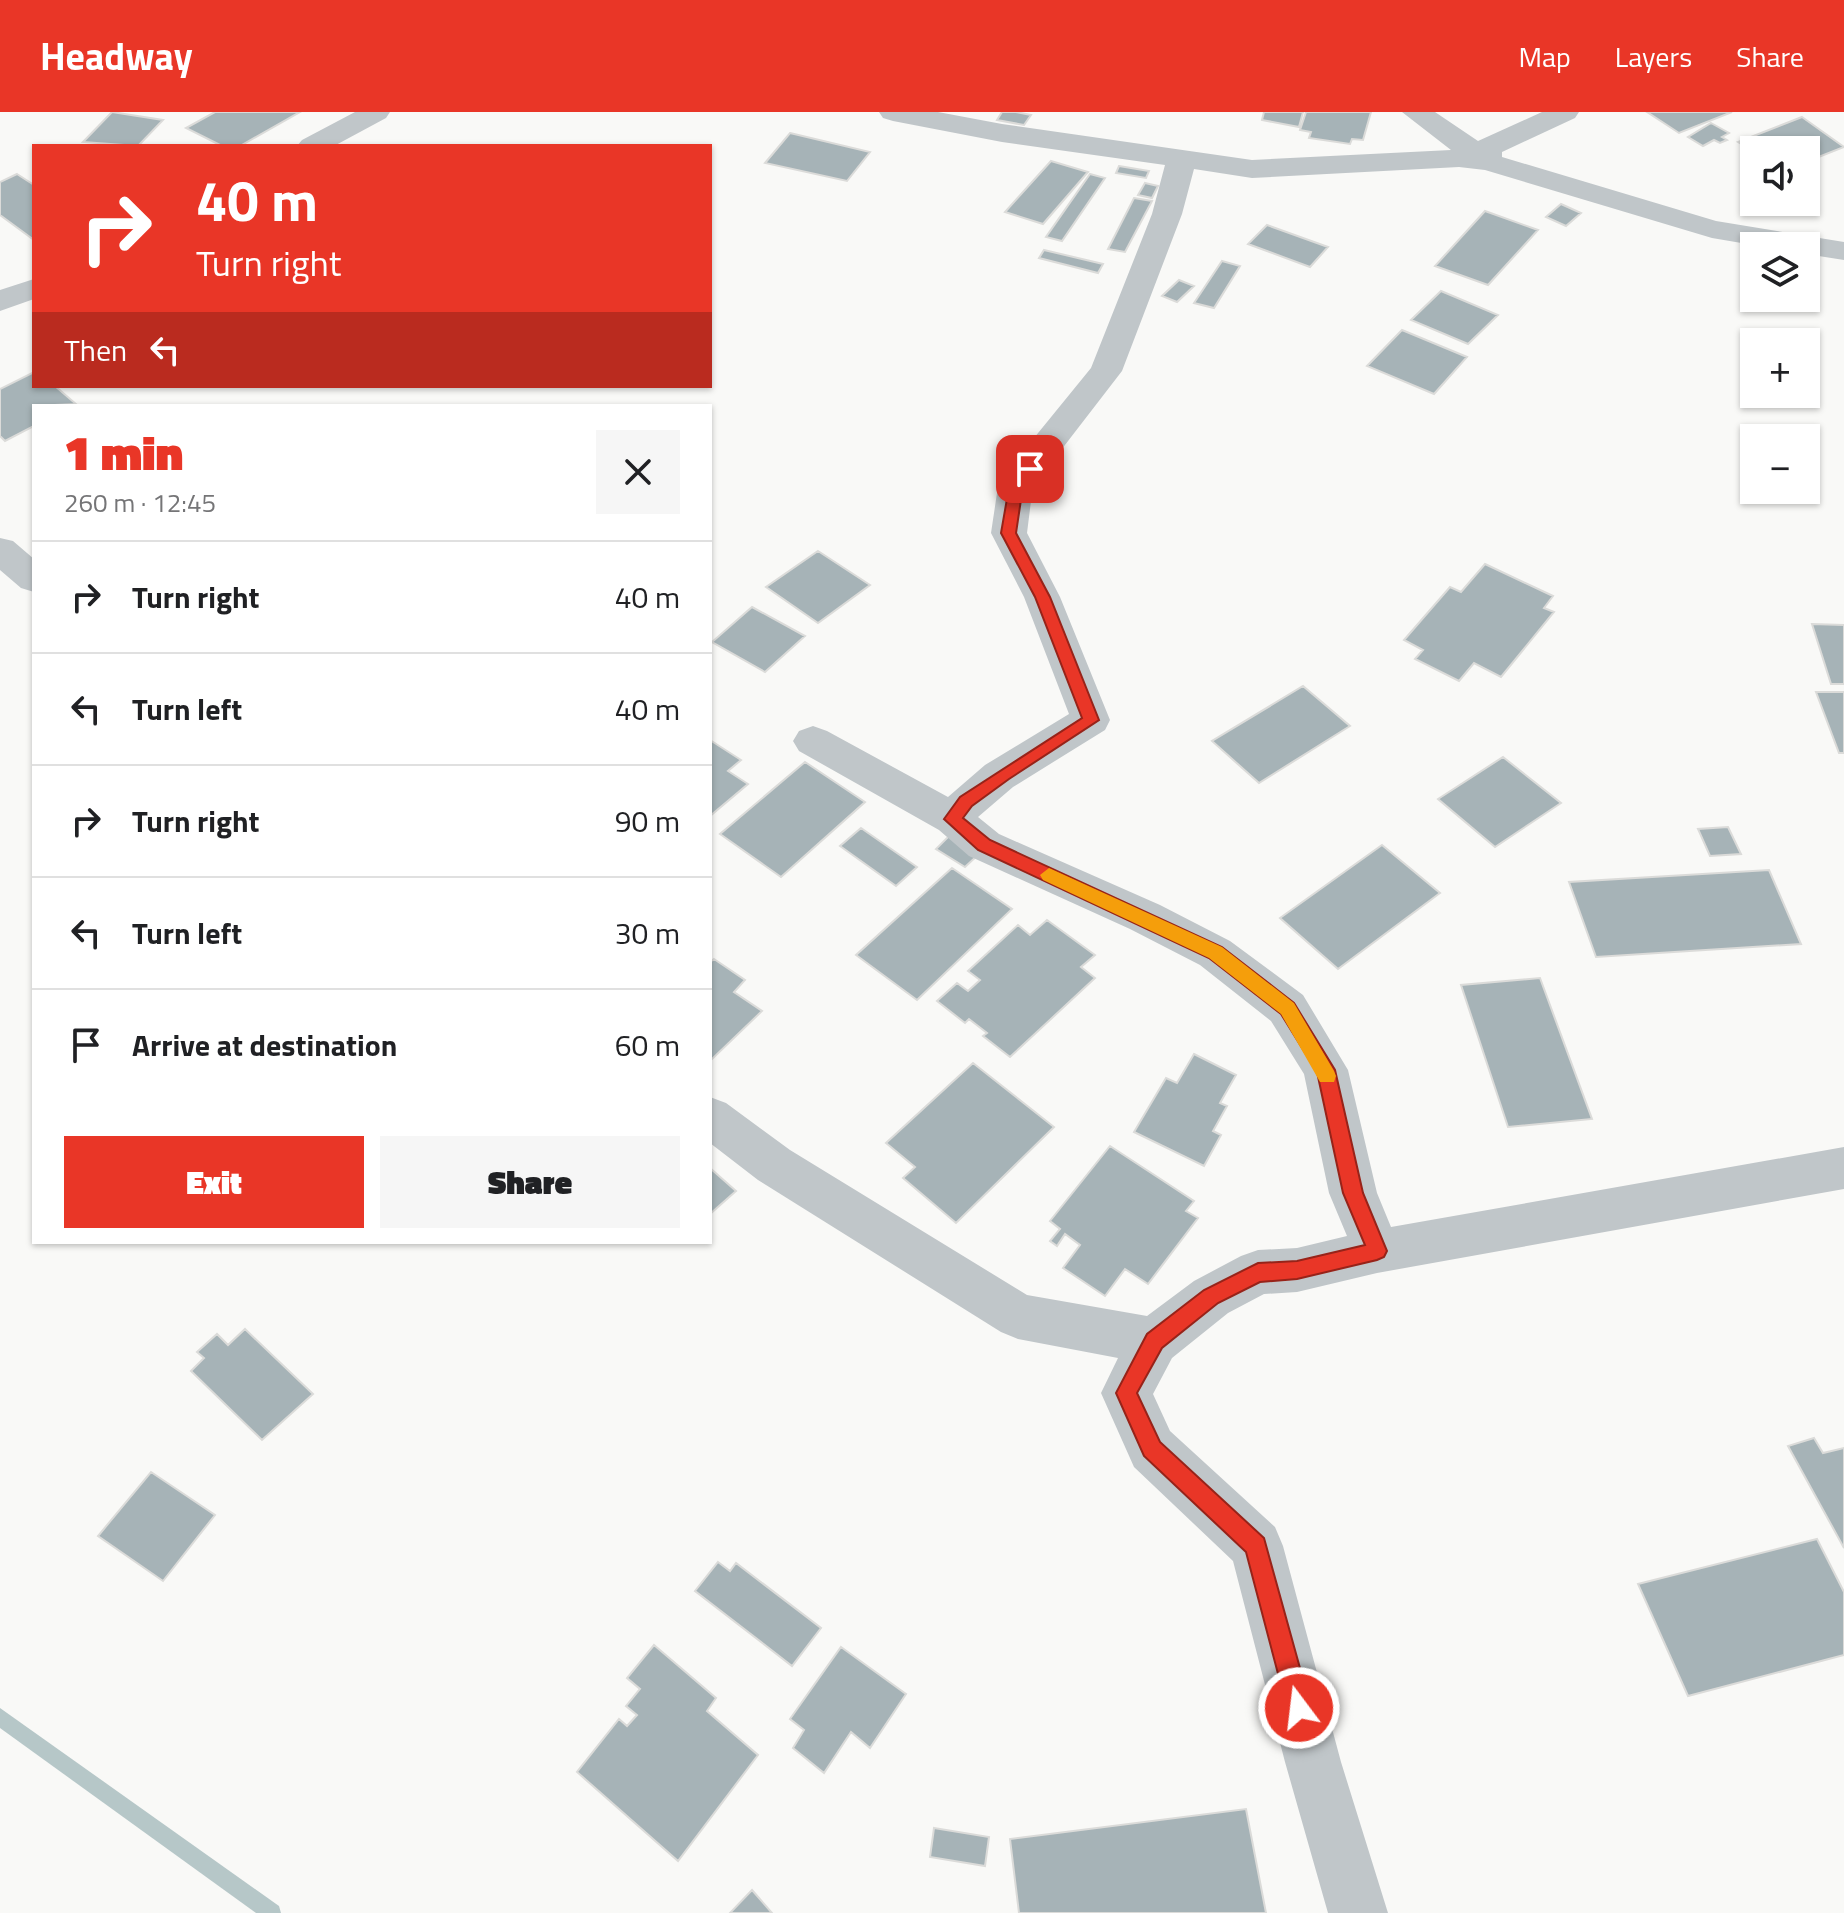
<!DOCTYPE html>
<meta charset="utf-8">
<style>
body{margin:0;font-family:"Titillium Web",sans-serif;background:#f6f6f6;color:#202124;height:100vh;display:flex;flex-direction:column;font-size:30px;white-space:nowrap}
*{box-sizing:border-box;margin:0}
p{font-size:26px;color:#757577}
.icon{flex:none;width:44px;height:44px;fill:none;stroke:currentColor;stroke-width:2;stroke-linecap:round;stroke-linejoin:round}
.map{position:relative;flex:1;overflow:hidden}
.side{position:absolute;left:32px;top:292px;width:680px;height:840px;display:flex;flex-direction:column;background:#fff;border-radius:0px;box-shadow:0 2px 6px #0004}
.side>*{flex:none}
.top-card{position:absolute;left:32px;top:32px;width:680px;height:244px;border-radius:0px;box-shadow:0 2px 6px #0004;background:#e93627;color:#fff;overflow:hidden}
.tools{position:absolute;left:1740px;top:24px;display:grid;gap:16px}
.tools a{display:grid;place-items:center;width:80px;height:80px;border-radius:0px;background:#fff;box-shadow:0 2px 6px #0004;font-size:40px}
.pin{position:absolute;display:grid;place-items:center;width:68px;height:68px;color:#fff;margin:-34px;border-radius:16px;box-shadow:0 4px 12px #0006}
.me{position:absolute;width:88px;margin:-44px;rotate:345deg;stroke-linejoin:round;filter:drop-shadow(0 0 6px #0008)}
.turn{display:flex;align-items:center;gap:28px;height:168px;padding:0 32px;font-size:36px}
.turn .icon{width:104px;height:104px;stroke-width:2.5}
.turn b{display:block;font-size:56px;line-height:68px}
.then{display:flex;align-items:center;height:76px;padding:0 32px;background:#0003;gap:16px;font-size:30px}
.round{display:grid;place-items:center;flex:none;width:84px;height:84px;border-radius:0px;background:#f6f6f6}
.headline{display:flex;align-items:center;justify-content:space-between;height:136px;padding:0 32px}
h1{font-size:48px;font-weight:800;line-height:60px;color:#e93627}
.cta{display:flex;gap:16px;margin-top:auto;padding:16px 32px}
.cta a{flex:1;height:92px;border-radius:0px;background:#e93627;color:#fff;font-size:32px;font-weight:800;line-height:92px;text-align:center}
.cta a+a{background:#f6f6f6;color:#202124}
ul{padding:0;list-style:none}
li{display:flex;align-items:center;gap:24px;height:112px;padding:0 32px;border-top:2px solid #e0e0e0}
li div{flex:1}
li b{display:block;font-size:30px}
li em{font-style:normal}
header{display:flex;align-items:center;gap:48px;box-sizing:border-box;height:112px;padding:0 40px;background:#e93627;color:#fff}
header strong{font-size:38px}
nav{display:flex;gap:44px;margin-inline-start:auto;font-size:28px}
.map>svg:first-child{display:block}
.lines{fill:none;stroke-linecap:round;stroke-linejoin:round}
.stream{fill:#b6c7c8;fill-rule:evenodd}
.building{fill:#a6b3b7;stroke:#dbdbd9;stroke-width:2}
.street{fill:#c0c6c9;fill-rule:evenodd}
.route{fill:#e93627;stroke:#972319;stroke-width:2}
.slow{fill:#f59e0b}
</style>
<header>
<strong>Headway</strong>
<nav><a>Map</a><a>Layers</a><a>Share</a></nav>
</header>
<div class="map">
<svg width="1844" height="1801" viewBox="0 0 1844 1801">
<rect width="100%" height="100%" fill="#f9f9f7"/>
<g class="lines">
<path class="stream" d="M 0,1596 L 279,1794 L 281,1801 L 256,1801 L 0,1616 Z"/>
</g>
<path class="building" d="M 112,0 L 163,8 L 138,34 L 83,30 Z
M 215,0 L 300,0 L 240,34 L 222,34 L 186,16 Z
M 1002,0 L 1016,0 L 1031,3 L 1024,13 L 997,8 Z
M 1264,0 L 1303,0 L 1299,15 L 1262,8 Z
M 1306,0 L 1371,0 L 1363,28 L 1352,27 L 1350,32 L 1309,26 L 1311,20 L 1300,18 Z
M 1647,0 L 1732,0 L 1679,21 Z
M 1802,5 L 1844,35 L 1806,50 L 1806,38 L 1754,40 L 1738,30 Z
M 1711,11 L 1729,21 L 1722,25 L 1727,28 L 1720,31 L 1714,28 L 1703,34 L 1688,25 Z
M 790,21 L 870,40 L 847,69 L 765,51 Z
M 1051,49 L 1088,60 L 1043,112 L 1005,100 Z
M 1119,54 L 1149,59 L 1146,66 L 1116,61 Z
M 17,62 L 34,73 L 34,128 L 0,103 L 0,70 Z
M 1090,62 L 1105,66 L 1062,129 L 1046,125 Z
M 1145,71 L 1158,74 L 1152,86 L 1138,83 Z
M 1134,86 L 1152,89 L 1125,140 L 1108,137 Z
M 1561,92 L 1581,101 L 1566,114 L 1546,105 Z
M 1485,99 L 1538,118 L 1488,173 L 1435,154 Z
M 1267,113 L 1328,135 L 1310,155 L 1248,132 Z
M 1044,138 L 1103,152 L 1098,161 L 1039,146 Z
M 1222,149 L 1240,154 L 1214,196 L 1194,191 Z
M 1179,168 L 1194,174 L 1177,190 L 1162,184 Z
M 1441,179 L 1498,203 L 1468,232 L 1411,208 Z
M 1402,218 L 1467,245 L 1434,282 L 1367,254 Z
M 34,260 L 34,274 L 55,274 L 76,292 L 34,294 L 34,314 L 5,329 L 0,324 L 0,277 Z
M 818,439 L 870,473 L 818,511 L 766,475 Z
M 1485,452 L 1553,484 L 1544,496 L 1554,500 L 1501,565 L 1474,551 L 1459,569 L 1415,547 L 1423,538 L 1404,528 L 1450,475 L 1461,480 Z
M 752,495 L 805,524 L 765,560 L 712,530 Z
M 1812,512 L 1844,513 L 1844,572 L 1831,572 Z
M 1303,574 L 1350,614 L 1259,671 L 1212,629 Z
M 1816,580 L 1844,580 L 1844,641 L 1839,641 Z
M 710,628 L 741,648 L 728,659 L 748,672 L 710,704 Z
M 1503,645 L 1561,691 L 1495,735 L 1438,687 Z
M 805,650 L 865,690 L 781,765 L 720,722 Z
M 1728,715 L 1741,742 L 1710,744 L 1698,717 Z
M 861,716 L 917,755 L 896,774 L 840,734 Z
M 949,724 L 978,743 L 965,755 L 936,737 Z
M 1382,733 L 1440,781 L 1338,857 L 1280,806 Z
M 952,756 L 1012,797 L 917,888 L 856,843 Z
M 1769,758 L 1801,832 L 1596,845 L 1569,770 Z
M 1047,808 L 1095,843 L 1081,855 L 1095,866 L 1010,945 L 983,924 L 987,921 L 969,907 L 965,911 L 937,889 L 957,871 L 968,879 L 980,868 L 968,859 L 1018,813 L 1030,823 Z
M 714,847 L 745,868 L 734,880 L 762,899 L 710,949 L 710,850 Z
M 1540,866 L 1592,1007 L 1508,1015 L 1461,873 Z
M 1194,942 L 1236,963 L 1220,991 L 1227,994 L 1213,1019 L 1221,1023 L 1204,1054 L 1134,1020 L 1166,966 L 1177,971 Z
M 973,951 L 1054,1015 L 956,1111 L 903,1066 L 915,1055 L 886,1031 Z
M 1110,1034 L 1194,1089 L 1186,1099 L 1198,1106 L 1148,1172 L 1125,1157 L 1105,1184 L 1063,1156 L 1080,1133 L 1065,1122 L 1057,1134 L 1050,1129 L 1060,1117 L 1050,1109 Z
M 710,1056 L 736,1079 L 710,1102 Z
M 245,1217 L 313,1282 L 262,1328 L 191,1259 L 204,1246 L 197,1240 L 217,1222 L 228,1233 Z
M 1814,1326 L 1823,1341 L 1844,1336 L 1844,1436 L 1788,1334 Z
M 151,1360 L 215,1403 L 163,1469 L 98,1424 Z
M 1817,1427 L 1844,1480 L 1844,1543 L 1688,1584 L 1638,1472 Z
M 718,1450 L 730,1459 L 736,1451 L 821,1516 L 792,1554 L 695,1479 Z
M 654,1533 L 716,1586 L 707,1599 L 758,1643 L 678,1749 L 577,1660 L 619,1607 L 627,1614 L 637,1603 L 626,1594 L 640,1577 L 627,1566 Z
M 841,1535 L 906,1582 L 870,1636 L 851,1620 L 824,1661 L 793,1636 L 804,1618 L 790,1607 Z
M 1246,1697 L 1266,1801 L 1019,1801 L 1010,1727 Z
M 934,1716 L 989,1725 L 985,1754 L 930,1745 Z
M 752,1778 L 772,1801 L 730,1801 Z"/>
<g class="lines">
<path class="street" d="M 355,0 L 390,0 L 386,6 L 334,34 L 297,34 L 302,28 Z
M 879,0 L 938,0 L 1002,12 L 1252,48 L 1451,38 L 1402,0 L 1435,0 L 1478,29 L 1542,0 L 1579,0 L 1575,6 L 1502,40 L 1502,45 L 1716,109 L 1844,130 L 1844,148 L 1806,142 L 1806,134 L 1759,134 L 1712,126 L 1485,58 L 1459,55 L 1252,66 L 1194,57 L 1182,102 L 1122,259 L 1058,342 L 1032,381 L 1027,421 L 1060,485 L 1110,608 L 1105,618 L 1013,675 L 978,705 L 999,722 L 1160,793 L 1230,829 L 1303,883 L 1348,958 L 1377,1081 L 1391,1115 L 1844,1035 L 1844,1077 L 1377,1161 L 1297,1180 L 1264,1182 L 1228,1201 L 1172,1246 L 1153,1282 L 1170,1319 L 1275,1415 L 1283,1434 L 1341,1650 L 1388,1801 L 1328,1801 L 1285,1650 L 1233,1449 L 1134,1355 L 1101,1281 L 1118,1246 L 1018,1227 L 1001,1220 L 758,1068 L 710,1031 L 710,985 L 726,991 L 790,1038 L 1027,1183 L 1147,1204 L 1194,1169 L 1241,1144 L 1258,1138 L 1297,1136 L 1347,1124 L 1329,1081 L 1304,962 L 1271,909 L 1200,853 L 1130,817 L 969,744 L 939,718 L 799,639 L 793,629 L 799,619 L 813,614 L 827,619 L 948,685 L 985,653 L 1069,602 L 1024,485 L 991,421 L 997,381 L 1034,326 L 1091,256 L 1152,102 L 1165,53 L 1002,30 L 893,9 L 883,6 Z
M 34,167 L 34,187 L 0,199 L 0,178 Z
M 0,426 L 13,429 L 34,447 L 34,480 L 21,476 L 0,458 Z"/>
</g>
<path class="route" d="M 1030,353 L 1037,357 L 1022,381 L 1016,421 L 1050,485 L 1099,608 L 1009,667 L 972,694 L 963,706 L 990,728 L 1222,835 L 1294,891 L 1335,958 L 1363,1081 L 1387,1139 L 1384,1145 L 1377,1148 L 1297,1167 L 1260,1170 L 1218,1191 L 1162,1236 L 1137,1281 L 1160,1330 L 1264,1426 L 1311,1596 L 1307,1604 L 1299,1608 L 1291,1604 L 1287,1596 L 1246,1440 L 1144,1344 L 1116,1281 L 1147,1222 L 1204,1178 L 1258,1151 L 1297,1149 L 1365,1133 L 1343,1081 L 1317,960 L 1281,902 L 1209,846 L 978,738 L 944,707 L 960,685 L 1082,606 L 1035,485 L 1001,421 L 1008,381 L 1025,354 Z"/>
<path class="slow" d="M 1049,756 L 1222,835 L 1294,891 L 1334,959 L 1336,964 L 1334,970 L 1320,970 L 1281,902 L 1209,846 L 1043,768 L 1040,763 Z"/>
</svg>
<div class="tools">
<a><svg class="icon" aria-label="sound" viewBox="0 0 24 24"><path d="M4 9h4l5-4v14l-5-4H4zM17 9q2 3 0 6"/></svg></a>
<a><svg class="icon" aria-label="layers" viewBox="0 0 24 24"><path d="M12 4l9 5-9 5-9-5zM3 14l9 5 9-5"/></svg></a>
<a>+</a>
<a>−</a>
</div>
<div class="pin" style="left:1030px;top:357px;background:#d93025"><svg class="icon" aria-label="arrive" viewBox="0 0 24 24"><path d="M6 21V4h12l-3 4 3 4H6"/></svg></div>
<svg class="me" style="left:1299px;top:1596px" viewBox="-20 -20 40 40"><circle r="17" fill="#e93627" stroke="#fff" stroke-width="3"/><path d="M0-11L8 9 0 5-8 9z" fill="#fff"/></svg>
<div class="top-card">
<div class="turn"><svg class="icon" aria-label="right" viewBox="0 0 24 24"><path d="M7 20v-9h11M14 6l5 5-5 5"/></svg><div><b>40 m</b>Turn right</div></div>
<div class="then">Then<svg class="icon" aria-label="left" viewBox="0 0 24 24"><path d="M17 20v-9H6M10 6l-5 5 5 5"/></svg></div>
</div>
<section class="side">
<div class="headline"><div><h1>1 min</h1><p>260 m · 12:45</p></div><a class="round"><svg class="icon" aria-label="close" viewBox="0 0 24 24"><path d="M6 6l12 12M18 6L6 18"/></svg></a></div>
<ul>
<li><svg class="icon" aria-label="right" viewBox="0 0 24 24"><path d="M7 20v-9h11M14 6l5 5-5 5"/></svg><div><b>Turn right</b></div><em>40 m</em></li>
<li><svg class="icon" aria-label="left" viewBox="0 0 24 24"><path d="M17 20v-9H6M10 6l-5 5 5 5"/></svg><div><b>Turn left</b></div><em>40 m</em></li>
<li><svg class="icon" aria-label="right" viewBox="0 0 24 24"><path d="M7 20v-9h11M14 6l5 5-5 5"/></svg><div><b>Turn right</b></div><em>90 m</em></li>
<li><svg class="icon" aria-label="left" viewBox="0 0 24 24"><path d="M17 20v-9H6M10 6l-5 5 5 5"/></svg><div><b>Turn left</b></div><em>30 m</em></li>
<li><svg class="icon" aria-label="arrive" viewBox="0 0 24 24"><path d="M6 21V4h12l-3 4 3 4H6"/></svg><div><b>Arrive at destination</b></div><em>60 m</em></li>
</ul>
<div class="cta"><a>Exit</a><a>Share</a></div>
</section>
</div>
